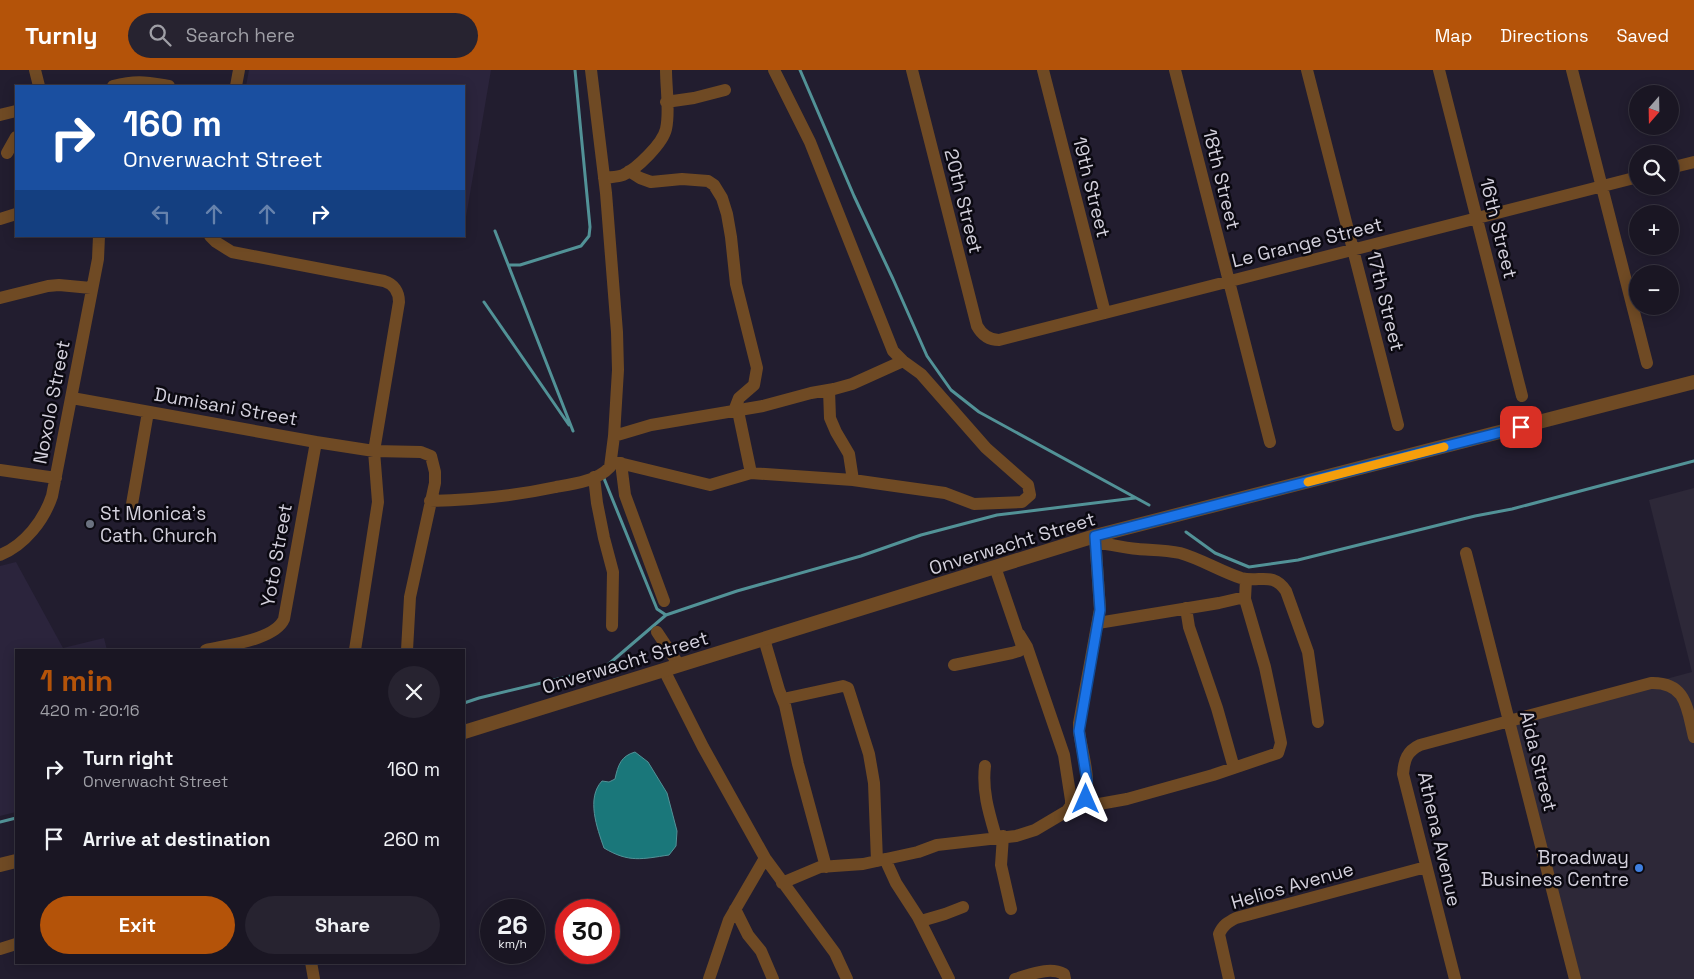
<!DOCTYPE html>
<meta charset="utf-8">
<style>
body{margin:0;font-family:"Space Grotesk",sans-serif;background:#272330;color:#f1f3f6;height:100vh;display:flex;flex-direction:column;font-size:19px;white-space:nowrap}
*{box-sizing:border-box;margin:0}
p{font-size:16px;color:#9f9fa6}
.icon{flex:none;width:28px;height:28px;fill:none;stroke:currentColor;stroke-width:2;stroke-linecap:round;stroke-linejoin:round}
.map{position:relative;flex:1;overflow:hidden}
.drawer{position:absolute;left:15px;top:579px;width:450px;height:315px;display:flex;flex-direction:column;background:#1a1623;border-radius:0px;box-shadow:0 2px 12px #0003,0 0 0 1px #383541}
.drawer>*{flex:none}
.guide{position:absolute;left:15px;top:15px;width:450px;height:152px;border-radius:0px;box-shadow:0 2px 12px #0003,0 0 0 1px #383541;background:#1a4fa0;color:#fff;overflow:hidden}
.needle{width:32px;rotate:200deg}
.tools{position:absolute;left:1629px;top:15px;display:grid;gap:10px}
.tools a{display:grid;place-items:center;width:50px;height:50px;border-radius:50%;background:#1a1623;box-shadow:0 2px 12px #0003,0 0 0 1px #383541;font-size:25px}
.speed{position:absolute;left:480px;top:829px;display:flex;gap:10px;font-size:25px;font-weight:700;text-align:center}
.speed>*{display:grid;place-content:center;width:65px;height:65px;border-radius:50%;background:#1a1623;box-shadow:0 2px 12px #0003,0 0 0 1px #383541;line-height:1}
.speed small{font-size:12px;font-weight:400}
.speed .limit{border:8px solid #d22;background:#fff;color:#111}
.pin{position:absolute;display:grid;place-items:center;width:42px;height:42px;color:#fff;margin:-21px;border-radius:10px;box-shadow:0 2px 8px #0006}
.me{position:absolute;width:55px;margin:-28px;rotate:0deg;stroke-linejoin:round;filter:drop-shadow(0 0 4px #0008)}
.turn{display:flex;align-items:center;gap:18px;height:105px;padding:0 25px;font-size:22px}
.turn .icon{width:65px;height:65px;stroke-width:2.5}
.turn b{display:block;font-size:35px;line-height:42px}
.lanes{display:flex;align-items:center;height:48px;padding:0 25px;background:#0003;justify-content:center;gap:25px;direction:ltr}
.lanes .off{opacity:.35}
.round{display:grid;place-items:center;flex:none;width:52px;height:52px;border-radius:26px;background:#272330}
.headline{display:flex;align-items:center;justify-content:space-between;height:85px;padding:0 25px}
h1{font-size:30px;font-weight:700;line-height:38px;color:#b45309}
.cta{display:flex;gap:10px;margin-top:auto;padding:10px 25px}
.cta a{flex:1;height:58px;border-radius:30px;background:#b45309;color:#fff;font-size:20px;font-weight:700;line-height:58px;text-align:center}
.cta a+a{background:#272330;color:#f1f3f6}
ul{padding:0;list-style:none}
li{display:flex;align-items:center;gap:15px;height:70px;padding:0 25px}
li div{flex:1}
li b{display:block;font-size:19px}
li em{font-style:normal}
header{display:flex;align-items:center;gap:30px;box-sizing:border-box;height:70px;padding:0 25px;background:#b45309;color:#fff}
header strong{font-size:24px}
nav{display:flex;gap:28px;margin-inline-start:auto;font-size:18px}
.search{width:350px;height:45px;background:#272330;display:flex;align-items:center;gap:12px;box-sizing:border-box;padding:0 18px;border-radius:28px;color:#9f9fa6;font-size:19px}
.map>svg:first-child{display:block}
.commercial{fill:#2d2838}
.built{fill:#2b243c}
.water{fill:#1a777a;stroke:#529297}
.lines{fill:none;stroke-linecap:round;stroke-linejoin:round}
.stream{stroke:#529297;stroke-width:3}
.minor{stroke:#6f4a24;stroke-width:12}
.tertiary{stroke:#6f4a24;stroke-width:14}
.route-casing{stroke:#114b97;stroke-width:12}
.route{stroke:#1a73e8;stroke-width:9}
.slow{stroke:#f59e0b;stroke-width:9}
.worship-dot{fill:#6b7280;stroke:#0b0911;stroke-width:2}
.shop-dot{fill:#3f7fe0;stroke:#0b0911;stroke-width:2}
.labels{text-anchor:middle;stroke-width:5;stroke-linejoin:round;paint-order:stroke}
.street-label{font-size:19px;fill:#d3d0dc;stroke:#0b0911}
.poi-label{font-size:19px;fill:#d3d0dc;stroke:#0b0911;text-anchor:start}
</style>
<header>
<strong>Turnly</strong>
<div class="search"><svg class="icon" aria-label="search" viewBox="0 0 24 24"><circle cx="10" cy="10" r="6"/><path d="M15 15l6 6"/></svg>Search here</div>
<nav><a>Map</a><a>Directions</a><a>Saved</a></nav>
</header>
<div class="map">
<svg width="1694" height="909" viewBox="0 0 1694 909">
<rect width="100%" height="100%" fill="#221d2f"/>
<path class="commercial" d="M 1694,418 L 1694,909 L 1576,909 L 1510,651 L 1692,602 L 1649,430 Z"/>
<path class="built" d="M 249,0 L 491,0 L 466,147 L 464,147 L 464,16 L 246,16 Z
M 16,492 L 63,578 L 104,568 L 107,580 L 16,580 L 16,742 L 0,746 L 0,496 Z"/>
<path class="water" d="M 635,682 L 648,692 L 667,723 L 677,761 L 676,776 L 669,785 C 642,789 629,793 604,778 C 597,758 586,728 602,711 L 609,712 L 615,709 C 618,695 621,686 635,682 Z"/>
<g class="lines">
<path class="stream" d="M 800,0 L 854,126 L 893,209 L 927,286 L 951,320 L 979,342 L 1149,435
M 495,161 L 573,361
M 509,195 L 520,195 L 581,176 L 589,166 L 590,157 L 575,0
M 484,232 L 569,355
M 603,406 L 657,539 L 666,545 L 737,521 L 861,486 L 921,465 L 997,445 L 1135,428
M 1186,462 L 1215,483 L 1249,497 L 1298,490 L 1475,446 L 1512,439 L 1694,391
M 464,633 L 479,628 L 604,598 L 666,545
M 0,752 L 16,748"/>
<path class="minor" d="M 35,0 L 39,16
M 912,0 L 977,256 C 982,265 989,270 999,270 L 1638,107
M 1043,0 L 1105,243
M 1175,0 L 1270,372
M 1307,0 L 1398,355
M 1439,0 L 1522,326
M 1572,0 L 1647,293
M 113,16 C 137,10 145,12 169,16
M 236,16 L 239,0
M 666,32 L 694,28 L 725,20
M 0,45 L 16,41
M 7,83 L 16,67
M 1670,98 L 1694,92
M 629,101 L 640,108 L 651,112 L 682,109 L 708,111 L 714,115 L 722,128 L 727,144 L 731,167 L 736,214 L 757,298 L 754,315 L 739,328 L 734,341
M 604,108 C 610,107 618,107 623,105 C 637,99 663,73 666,59 C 670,42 666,18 666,0
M 0,149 L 16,144
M 210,166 L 216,172 L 232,182 L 384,211 C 394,214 399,222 399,232 L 374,381 L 378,432 L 355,580
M 0,228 L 48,216 L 59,215 L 91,218
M 829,320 L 830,348 L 836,362 L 849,384 L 853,410
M 72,328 L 316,372 L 374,381 L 421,382 L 431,386 L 435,402 L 435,413 L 410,527 L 407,580
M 738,341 L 751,403
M 614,366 L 651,355 L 763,336 L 811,323 L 834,319 L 852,314 L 903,291
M 611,391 L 710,415 L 751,403 L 853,410 L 895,416 L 945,423 L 974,434 L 1022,432 L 1030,425 L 1028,415 L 986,378 L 921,304 L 903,291 L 893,281 L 810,72 L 774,0
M 621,393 L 625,425 L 664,531
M 0,400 L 56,408
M 594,407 L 597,433 L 604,468 L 613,502 L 612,556
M 430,431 C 473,430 514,426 556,417 C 574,414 597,411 610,397 L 614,366 L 618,300 L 617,262 L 606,123 L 591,0
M 132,434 L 148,342
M 1095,472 C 1109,474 1123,478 1138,479 C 1151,480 1167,480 1180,483 C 1201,489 1220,501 1241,508 C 1259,513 1273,501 1286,521 L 1308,582 L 1318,652
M 1466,483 L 1575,909
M 0,485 C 25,475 44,450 52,426 L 98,189 L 99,166
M 1186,538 L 1189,557 L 1217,638 L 1234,698
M 1098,553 L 1219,533 L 1245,527
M 657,562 L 679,595
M 764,569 L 779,620 L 785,635 L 798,694 L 826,797
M 206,580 C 227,575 275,570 284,549 L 316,372
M 954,595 L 1012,583 L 1019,581 L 1022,576 L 995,497
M 664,600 L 703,677 L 765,788 L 835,883 L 847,909
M 783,629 L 843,616 L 848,618 L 869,684 L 874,713 L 877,791
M 985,696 C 982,721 989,743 996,767
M 1071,730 L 1088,736 L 1127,729 L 1213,705 L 1278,683 L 1281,673 L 1279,663 L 1265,597 L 1245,529 L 1246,509
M 1083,735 C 1093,713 1082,684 1079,661 L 1079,653 L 1100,539 L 1095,466
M 1003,766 L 1001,795 L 1011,839
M 885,789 L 896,813 L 918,847 L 949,909
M 782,813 L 820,797 L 863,794 L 918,782 L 937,775 L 1016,766 L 1035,760 L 1067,741 L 1071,735 L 1071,730 L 1064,685 L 1027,577 L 1019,564
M 735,839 L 748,865 L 761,881 L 773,909
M 921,851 L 945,844 L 963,837
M 0,879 L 16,874
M 311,892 L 314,909
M 709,909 L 729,850 L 765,788
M 1015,909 C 1030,905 1049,896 1064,904 L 1065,909
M 1229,909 L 1219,864 C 1223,855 1228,852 1236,848 L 1426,797
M 1455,909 L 1403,704 C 1404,690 1407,681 1420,675 L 1651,613 C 1687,612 1687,639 1694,667"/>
<path class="tertiary" d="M 464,662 L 1095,466 L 1694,312
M 0,795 L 16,791"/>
</g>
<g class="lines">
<defs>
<path id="route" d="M 1086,729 L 1087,711 L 1079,661 L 1100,540 L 1095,466 L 1521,357"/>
</defs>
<use href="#route" class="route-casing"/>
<use href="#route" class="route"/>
<path class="slow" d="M 1308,412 L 1444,377"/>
</g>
<circle class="worship-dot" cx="90" cy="454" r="5"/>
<circle class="shop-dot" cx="1639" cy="798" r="5"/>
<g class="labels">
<g class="street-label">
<text transform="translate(1222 109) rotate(76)" y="7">18th Street</text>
<text transform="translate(1092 117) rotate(76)" y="7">19th Street</text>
<text transform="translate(964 131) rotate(76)" y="7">20th Street</text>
<text transform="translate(1499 158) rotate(76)" y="7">16th Street</text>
<text transform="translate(1307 172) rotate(-14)" y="7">Le Grange Street</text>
<text transform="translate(1386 231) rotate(76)" y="7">17th Street</text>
<text transform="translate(51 332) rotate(-79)" y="7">Noxolo Street</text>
<text transform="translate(226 336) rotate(10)" y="7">Dumisani Street</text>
<text transform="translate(1012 473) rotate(-17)" y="7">Onverwacht Street</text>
<text transform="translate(276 485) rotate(-80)" y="7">Yoto Street</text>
<text transform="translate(625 592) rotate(-17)" y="7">Onverwacht Street</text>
<text transform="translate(1539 691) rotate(76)" y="7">Aida Street</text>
<text transform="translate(1440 769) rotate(77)" y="7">Athena Avenue</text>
<text transform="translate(1292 815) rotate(-16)" y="7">Helios Avenue</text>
</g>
<g class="poi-label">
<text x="100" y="450">St Monica's<tspan x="100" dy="22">Cath. Church</tspan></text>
<text x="1629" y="794" text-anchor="end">Broadway<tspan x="1629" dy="22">Business Centre</tspan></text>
</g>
</g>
</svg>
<div class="tools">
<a><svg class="needle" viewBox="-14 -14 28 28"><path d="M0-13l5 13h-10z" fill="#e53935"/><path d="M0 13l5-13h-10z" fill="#9f9fa6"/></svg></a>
<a><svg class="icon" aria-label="search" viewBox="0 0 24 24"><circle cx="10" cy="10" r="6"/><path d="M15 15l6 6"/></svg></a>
<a>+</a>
<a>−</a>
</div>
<div class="speed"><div>26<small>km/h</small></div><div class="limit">30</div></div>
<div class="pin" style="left:1521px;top:357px;background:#d93025"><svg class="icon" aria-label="arrive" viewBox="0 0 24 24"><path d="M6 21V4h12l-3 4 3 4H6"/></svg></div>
<svg class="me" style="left:1086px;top:729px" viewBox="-20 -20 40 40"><path d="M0-17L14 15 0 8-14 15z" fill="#1a73e8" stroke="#fff" stroke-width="4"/></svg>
<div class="guide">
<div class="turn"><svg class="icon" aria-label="right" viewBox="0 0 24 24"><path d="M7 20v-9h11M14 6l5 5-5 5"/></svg><div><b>160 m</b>Onverwacht Street</div></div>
<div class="lanes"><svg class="icon off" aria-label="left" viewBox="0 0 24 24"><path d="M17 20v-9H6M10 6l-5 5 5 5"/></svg><svg class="icon off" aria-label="ahead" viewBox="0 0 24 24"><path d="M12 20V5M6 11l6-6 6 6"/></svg><svg class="icon off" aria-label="ahead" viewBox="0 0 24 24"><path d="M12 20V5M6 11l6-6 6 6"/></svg><svg class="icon" aria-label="right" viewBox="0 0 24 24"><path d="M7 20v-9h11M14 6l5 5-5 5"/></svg></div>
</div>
<section class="drawer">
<div class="headline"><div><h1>1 min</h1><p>420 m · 20:16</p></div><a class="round"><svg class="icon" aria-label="close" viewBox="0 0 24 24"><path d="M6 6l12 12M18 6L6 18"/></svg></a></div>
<ul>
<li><svg class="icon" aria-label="right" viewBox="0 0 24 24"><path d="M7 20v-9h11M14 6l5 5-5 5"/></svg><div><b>Turn right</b><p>Onverwacht Street</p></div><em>160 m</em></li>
<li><svg class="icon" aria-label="arrive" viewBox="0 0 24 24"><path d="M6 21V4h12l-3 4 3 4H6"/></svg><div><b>Arrive at destination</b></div><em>260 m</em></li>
</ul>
<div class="cta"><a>Exit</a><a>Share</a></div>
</section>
</div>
